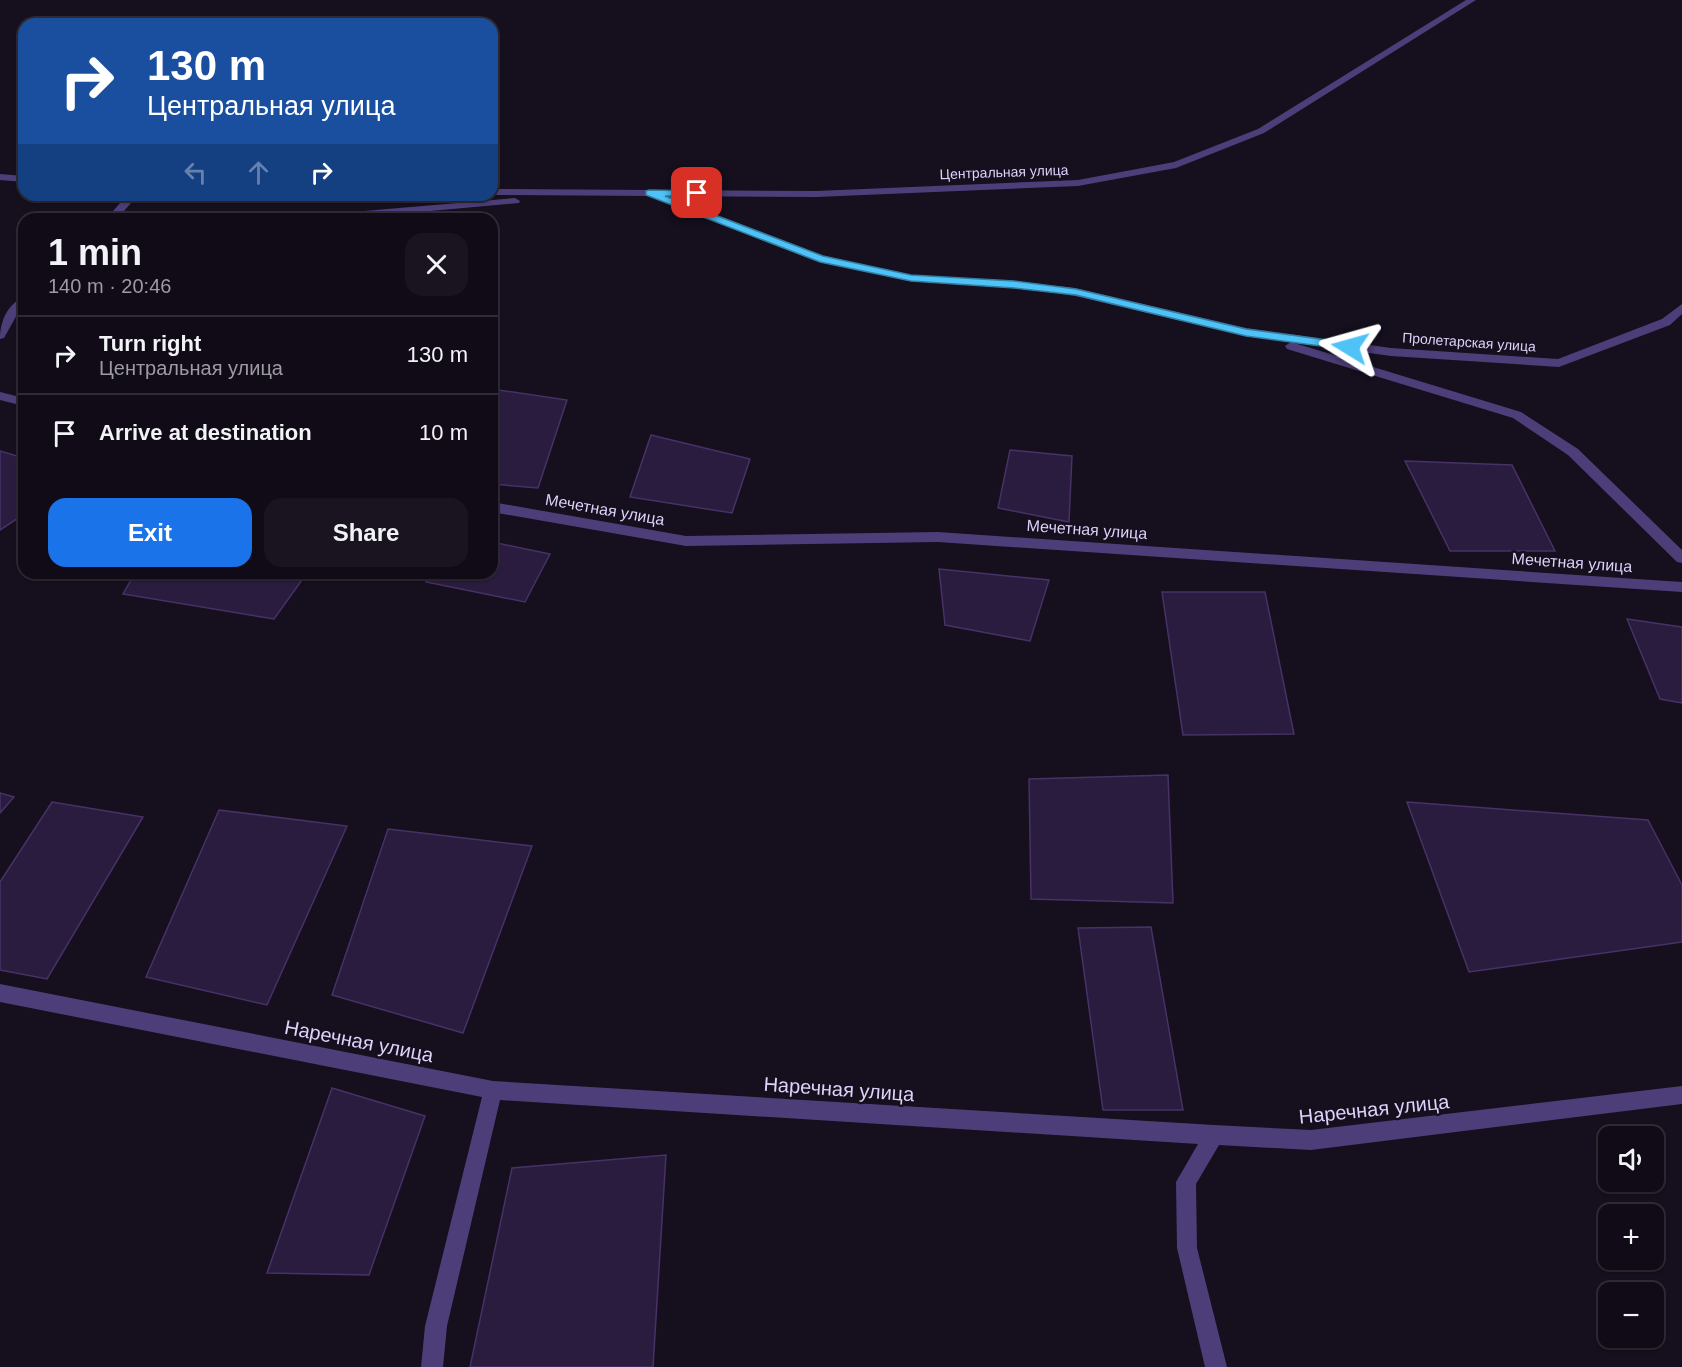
<!DOCTYPE html>
<meta charset="utf-8">
<style>
body{margin:0;font-family:Arial,sans-serif;background:#19141f;color:#f1f3f6;height:100vh;display:flex;flex-direction:column;font-size:22px;white-space:nowrap}
*{box-sizing:border-box;margin:0}
p{font-size:20px;color:#9c9ba1}
.icon{flex:none;width:33px;height:33px;fill:none;stroke:currentColor;stroke-width:2;stroke-linecap:round;stroke-linejoin:round}
.map{position:relative;flex:1;overflow:hidden}
.panel{position:absolute;left:18px;top:213px;width:480px;height:366px;display:flex;flex-direction:column;background:#100b16;border-radius:18px;box-shadow:0 2px 4px #0004,0 0 0 2px #302b35}
.panel>*{flex:none}
.guide{position:absolute;left:18px;top:18px;width:480px;height:183px;border-radius:18px;box-shadow:0 2px 4px #0004,0 0 0 2px #302b35;background:#1a4fa0;color:#fff;overflow:hidden}
.tools{position:absolute;left:1598px;top:1126px;display:grid;gap:12px}
.tools a{display:grid;place-items:center;width:66px;height:66px;border-radius:12px;background:#100b16;box-shadow:0 2px 4px #0004,0 0 0 2px #302b35;font-size:30px}
.pin{position:absolute;display:grid;place-items:center;width:51px;height:51px;color:#fff;margin:-26px;border-radius:12px;box-shadow:0 3px 9px #0006}
.me{position:absolute;width:66px;margin:-33px;rotate:278deg;stroke-linejoin:round;filter:drop-shadow(0 0 4px #0008)}
.turn{display:flex;align-items:center;gap:21px;height:126px;padding:0 30px;font-size:27px}
.turn .icon{width:78px;height:78px;stroke-width:2.5}
.turn b{display:block;font-size:42px;line-height:51px}
.lanes{display:flex;align-items:center;height:57px;padding:0 30px;background:#0003;justify-content:center;gap:30px;direction:ltr}
.lanes .off{opacity:.35}
.round{display:grid;place-items:center;flex:none;width:63px;height:63px;border-radius:18px;background:#19141f}
.summary{display:flex;align-items:center;justify-content:space-between;height:102px;padding:0 30px}
h1{font-size:36px;font-weight:700;line-height:45px}
.primary-button{display:flex;gap:12px;margin-top:auto;padding:12px 30px}
.primary-button a{flex:1;height:69px;border-radius:18px;background:#1a73e8;color:#fff;font-size:24px;font-weight:700;line-height:69px;text-align:center}
.primary-button a+a{background:#19141f;color:#f1f3f6}
ul{padding:0;list-style:none}
li{display:flex;align-items:center;gap:18px;height:78px;padding:0 30px;border-top:2px solid #302b35}
li div{flex:1}
li b{display:block;font-size:22px}
li em{font-style:normal}
.map>svg:first-child{display:block}
.building{fill:#2a1c3e;stroke:#473167;stroke-width:1.5}
.lines{fill:none;stroke-linecap:round;stroke-linejoin:round}
.minor{fill:#4d3e79;fill-rule:evenodd}
.route{fill:#4fc3f7;stroke:#337fa1;stroke-width:1.5}
.labels{text-anchor:middle;stroke-width:5;stroke-linejoin:round;paint-order:stroke}
.far-street-label{font-size:14px;fill:#ded1fa;stroke:#150f1e}
.street-label{font-size:16px;fill:#ded1fa;stroke:#150f1e}
.near-street-label{font-size:20px;fill:#ded1fa;stroke:#150f1e}
</style>
<div class="map">
<svg width="1682" height="1367" viewBox="0 0 1682 1367">
<rect width="100%" height="100%" fill="#150f1e"/>
<path class="building" d="M 383,19 L 383,24 L 348,24 Z
M 492,389 L 567,400 L 538,488 L 492,484 Z
M 651,435 L 750,459 L 732,513 L 630,497 Z
M 1010,450 L 1072,456 L 1069,522 L 998,508 Z
M 0,451 L 24,458 L 24,514 L 0,530 Z
M 1405,461 L 1512,465 L 1555,551 L 1450,551 Z
M 492,542 L 550,554 L 525,602 L 426,582 L 429,573 L 492,573 Z
M 939,569 L 1049,580 L 1030,641 L 945,625 Z
M 135,573 L 307,573 L 274,619 L 123,594 Z
M 1162,592 L 1265,592 L 1294,734 L 1183,735 Z
M 1627,619 L 1682,627 L 1682,703 L 1660,699 Z
M 1168,775 L 1173,903 L 1031,899 L 1029,779 Z
M 0,793 L 14,797 L 0,813 Z
M 52,802 L 143,817 L 47,979 L 0,970 L 0,882 Z
M 1407,802 L 1648,820 L 1682,885 L 1682,942 L 1469,972 Z
M 219,810 L 347,826 L 267,1005 L 146,977 Z
M 388,829 L 532,846 L 463,1033 L 332,995 Z
M 1151,927 L 1183,1110 L 1103,1110 L 1078,928 Z
M 332,1088 L 425,1116 L 369,1275 L 267,1273 Z
M 666,1155 L 653,1367 L 470,1367 L 512,1168 Z"/>
<g class="lines">
<path class="minor" d="M 1466,0 L 1476,0 L 1264,133 L 1176,168 L 1078,186 L 816,197 L 667,196 L 823,256 L 911,275 L 1014,281 L 1075,288 L 1246,328 L 1391,348 L 1558,359 L 1662,319 L 1682,304 L 1682,314 L 1670,325 L 1559,367 L 1391,356 L 1246,336 L 1075,296 L 1014,287 L 911,281 L 820,262 L 648,196 L 492,195 L 492,189 L 816,191 L 1078,180 L 1174,162 L 1258,129 Z
M 0,174 L 24,176 L 24,182 L 0,180 Z
M 127,195 L 138,195 L 117,219 L 106,219 Z
M 515,198 L 520,201 L 519,203 L 343,219 L 301,219 L 306,216 Z
M 24,297 L 24,307 L 18,313 L 4,338 L 0,339 C 0,322 7,304 24,297 Z
M 1291,342 L 1521,412 L 1578,449 L 1682,550 L 1682,563 L 1677,562 L 1568,455 L 1513,418 L 1287,349 L 1285,346 Z
M 0,392 L 24,398 L 24,406 L 0,400 Z
M 492,502 L 686,536 L 938,532 L 1682,582 L 1682,592 L 938,542 L 686,546 L 492,512 Z
M 0,984 L 493,1081 L 1214,1125 L 1311,1130 L 1682,1086 L 1682,1104 L 1311,1150 L 1219,1145 L 1196,1184 L 1197,1248 L 1227,1367 L 1205,1367 L 1177,1248 L 1176,1182 L 1198,1144 L 500,1100 L 447,1326 L 443,1367 L 421,1367 L 425,1326 L 482,1097 L 0,1002 Z"/>
</g>
<path class="route" d="M 649,190 L 700,191 L 702,193 L 697,196 L 665,196 L 823,256 L 911,275 L 1014,281 L 1076,289 L 1246,329 L 1350,343 L 1355,347 L 1350,350 L 1246,336 L 1076,295 L 1014,288 L 911,281 L 820,262 L 646,195 L 646,191 Z"/>
<g class="labels">
<g class="far-street-label">
<text transform="translate(1004 172) rotate(-2)" y="5">Центральная улица</text>
<text transform="translate(1469 342) rotate(4)" y="5">Пролетарская улица</text>
</g>
<g class="street-label">
<text transform="translate(605 509) rotate(10)" y="6">Мечетная улица</text>
<text transform="translate(1087 529) rotate(4)" y="6">Мечетная улица</text>
<text transform="translate(1572 562) rotate(4)" y="6">Мечетная улица</text>
</g>
<g class="near-street-label">
<text transform="translate(359 1041) rotate(11)" y="7">Наречная улица</text>
<text transform="translate(839 1089) rotate(4)" y="7">Наречная улица</text>
<text transform="translate(1374 1109) rotate(-6)" y="7">Наречная улица</text>
</g>
</g>
</svg>
<div class="tools">
<a><svg class="icon" aria-label="sound" viewBox="0 0 24 24"><path d="M4 9h4l5-4v14l-5-4H4zM17 9q2 3 0 6"/></svg></a>
<a>+</a>
<a>−</a>
</div>
<div class="pin" style="left:697px;top:193px;background:#d93025"><svg class="icon" aria-label="arrive" viewBox="0 0 24 24"><path d="M6 21V4h12l-3 4 3 4H6"/></svg></div>
<svg class="me" style="left:1350px;top:347px" viewBox="-20 -20 40 40"><path d="M0-17L14 15 0 8-14 15z" fill="#4fc3f7" stroke="#fff" stroke-width="4"/></svg>
<div class="guide">
<div class="turn"><svg class="icon" aria-label="right" viewBox="0 0 24 24"><path d="M7 20v-9h11M14 6l5 5-5 5"/></svg><div><b>130 m</b>Центральная улица</div></div>
<div class="lanes"><svg class="icon off" aria-label="left" viewBox="0 0 24 24"><path d="M17 20v-9H6M10 6l-5 5 5 5"/></svg><svg class="icon off" aria-label="ahead" viewBox="0 0 24 24"><path d="M12 20V5M6 11l6-6 6 6"/></svg><svg class="icon" aria-label="right" viewBox="0 0 24 24"><path d="M7 20v-9h11M14 6l5 5-5 5"/></svg></div>
</div>
<section class="panel">
<div class="summary"><div><h1>1 min</h1><p>140 m · 20:46</p></div><a class="round"><svg class="icon" aria-label="close" viewBox="0 0 24 24"><path d="M6 6l12 12M18 6L6 18"/></svg></a></div>
<ul>
<li><svg class="icon" aria-label="right" viewBox="0 0 24 24"><path d="M7 20v-9h11M14 6l5 5-5 5"/></svg><div><b>Turn right</b><p>Центральная улица</p></div><em>130 m</em></li>
<li><svg class="icon" aria-label="arrive" viewBox="0 0 24 24"><path d="M6 21V4h12l-3 4 3 4H6"/></svg><div><b>Arrive at destination</b></div><em>10 m</em></li>
</ul>
<div class="primary-button"><a>Exit</a><a>Share</a></div>
</section>
</div>
